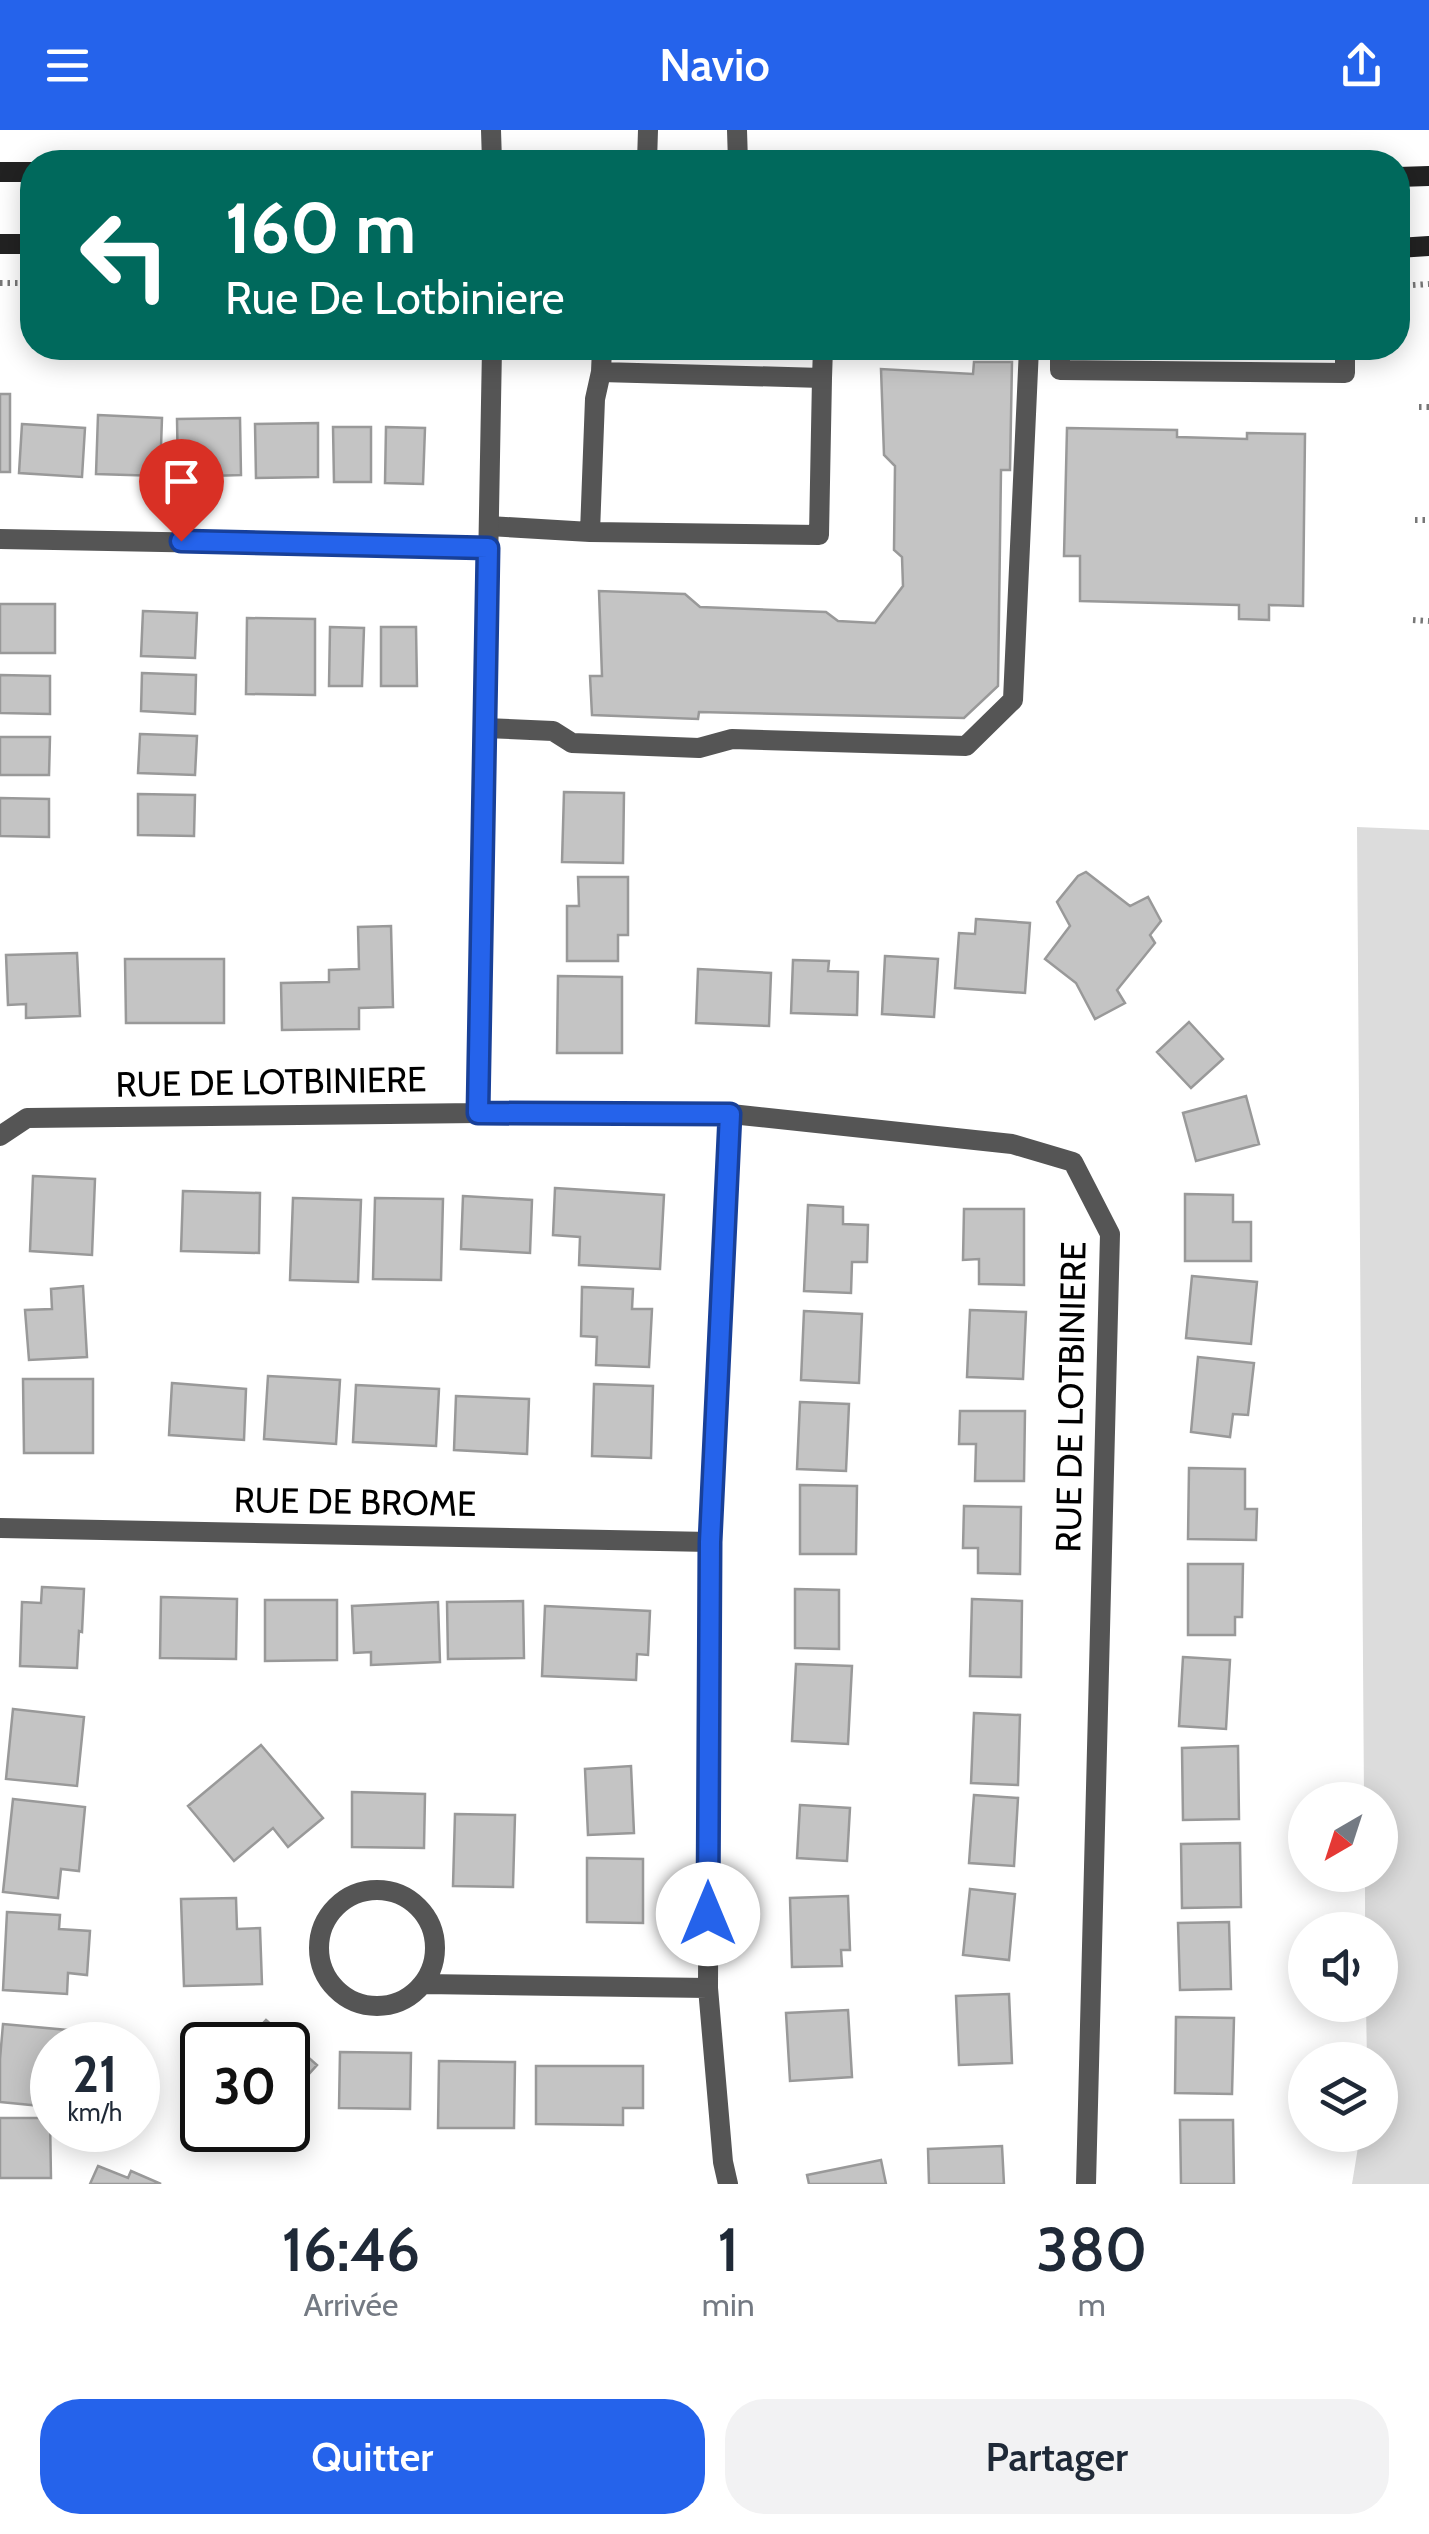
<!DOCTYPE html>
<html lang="fr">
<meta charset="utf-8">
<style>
body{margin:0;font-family:Cabin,sans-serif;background:#f2f2f3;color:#1f2937;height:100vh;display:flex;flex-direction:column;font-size:38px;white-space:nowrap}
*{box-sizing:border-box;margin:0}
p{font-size:32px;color:#747a83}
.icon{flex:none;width:55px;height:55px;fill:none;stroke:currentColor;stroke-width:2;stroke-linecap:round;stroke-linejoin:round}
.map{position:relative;height:2054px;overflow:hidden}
.drawer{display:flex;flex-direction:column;background:#fff;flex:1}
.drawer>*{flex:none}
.hud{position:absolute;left:20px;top:20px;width:1390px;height:210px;border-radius:40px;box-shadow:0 5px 25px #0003;background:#00695c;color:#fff;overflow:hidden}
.needle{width:65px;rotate:219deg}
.controls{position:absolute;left:1288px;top:1652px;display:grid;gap:20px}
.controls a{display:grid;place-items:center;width:110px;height:110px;border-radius:50%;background:#fff;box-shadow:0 5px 25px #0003;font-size:50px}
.speed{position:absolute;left:30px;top:1892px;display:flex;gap:20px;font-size:50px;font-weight:700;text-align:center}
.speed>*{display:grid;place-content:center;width:130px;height:130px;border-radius:50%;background:#fff;box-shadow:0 5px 25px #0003;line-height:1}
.speed small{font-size:25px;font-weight:400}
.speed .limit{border:5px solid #111;border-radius:15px;background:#fff;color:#111}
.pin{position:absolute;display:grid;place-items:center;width:85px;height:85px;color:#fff;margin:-102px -42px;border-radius:50% 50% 50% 0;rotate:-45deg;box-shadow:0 0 10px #0007}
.pin .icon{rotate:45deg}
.me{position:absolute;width:110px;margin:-55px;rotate:0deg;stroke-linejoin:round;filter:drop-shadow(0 0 8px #0008)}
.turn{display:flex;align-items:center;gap:35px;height:210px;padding:0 40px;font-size:45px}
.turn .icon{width:130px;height:130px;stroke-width:2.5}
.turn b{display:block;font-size:70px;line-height:85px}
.eta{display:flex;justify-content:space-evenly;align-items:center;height:170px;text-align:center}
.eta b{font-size:60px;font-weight:600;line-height:70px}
.cta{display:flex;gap:20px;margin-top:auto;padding:20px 40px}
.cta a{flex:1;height:115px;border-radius:40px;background:#2563eb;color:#fff;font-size:40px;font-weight:600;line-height:115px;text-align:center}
.cta a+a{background:#f2f2f3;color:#1f2937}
header{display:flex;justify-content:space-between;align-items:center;height:130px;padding:0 40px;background:#2563eb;color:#fff;font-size:45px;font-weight:600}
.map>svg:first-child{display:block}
.green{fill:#dcdcdc}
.building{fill:#c4c4c4;stroke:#999;stroke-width:2.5}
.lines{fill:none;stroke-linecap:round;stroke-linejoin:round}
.path{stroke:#777;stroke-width:6;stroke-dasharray:2.5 5;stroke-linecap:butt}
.lane{stroke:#555;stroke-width:20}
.street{stroke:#555;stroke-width:20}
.secondary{stroke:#222;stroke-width:20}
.route-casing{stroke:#184099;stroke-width:25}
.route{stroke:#2563eb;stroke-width:18}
.labels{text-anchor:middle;stroke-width:8;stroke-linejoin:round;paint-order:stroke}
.street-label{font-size:35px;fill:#000;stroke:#fff}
</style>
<header><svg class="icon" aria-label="menu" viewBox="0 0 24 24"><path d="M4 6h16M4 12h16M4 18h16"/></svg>Navio<svg class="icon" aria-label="share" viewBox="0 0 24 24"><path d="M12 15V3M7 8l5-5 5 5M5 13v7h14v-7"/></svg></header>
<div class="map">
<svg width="1429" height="2054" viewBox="0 0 1429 2054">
<rect width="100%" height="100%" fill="#fff"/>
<path class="green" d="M 1357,697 L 1429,700 L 1429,2054 L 1352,2054 L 1360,2005 L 1380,2005 L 1380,1930 L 1367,1930 L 1366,1875 L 1380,1875 L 1380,1800 L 1365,1800 L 1365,1745 L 1380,1745 L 1380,1670 L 1364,1670 Z"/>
<path class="building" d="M 974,232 L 1012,232 L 1010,340 L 1001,340 L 998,556 L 964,588 L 699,582 L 698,589 L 592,585 L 590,546 L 602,546 L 599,461 L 685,464 L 700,477 L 826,482 L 838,491 L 875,493 L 903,456 L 902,427 L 894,420 L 895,336 L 884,325 L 881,239 L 973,244 Z
M 0,264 L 10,264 L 10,342 L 0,342 Z
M 98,285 L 162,288 L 160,346 L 96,344 Z
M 240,288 L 241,345 L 178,347 L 177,289 Z
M 318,293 L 318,347 L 256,348 L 255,294 Z
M 22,294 L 85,298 L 82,347 L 19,343 Z
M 333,297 L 371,297 L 371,352 L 334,352 Z
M 386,297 L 425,298 L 423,354 L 385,353 Z
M 1067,298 L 1177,300 L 1177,307 L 1247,309 L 1247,303 L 1305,304 L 1303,476 L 1269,475 L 1269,490 L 1239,489 L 1239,475 L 1080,471 L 1080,426 L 1064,426 Z
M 0,474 L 55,474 L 55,523 L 0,523 Z
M 143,481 L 197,483 L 195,528 L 141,526 Z
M 247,488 L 315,489 L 315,565 L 246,564 Z
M 330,497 L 364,498 L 362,556 L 329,556 Z
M 381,497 L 416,497 L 417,556 L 381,556 Z
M 142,543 L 196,545 L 195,584 L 141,581 Z
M 0,545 L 50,546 L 50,584 L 0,583 Z
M 140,604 L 197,606 L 195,645 L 138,643 Z
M 0,607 L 50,607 L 49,645 L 0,645 Z
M 564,662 L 624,663 L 623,733 L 562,732 Z
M 138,664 L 195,665 L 194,706 L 138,705 Z
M 0,668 L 49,669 L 49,707 L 0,706 Z
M 1086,742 L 1130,776 L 1148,767 L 1161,791 L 1150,805 L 1155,813 L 1117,860 L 1125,873 L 1095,889 L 1076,853 L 1045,829 L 1070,796 L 1057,772 L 1078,746 Z
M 578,747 L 628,747 L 628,805 L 618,805 L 618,831 L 567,831 L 567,776 L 579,776 Z
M 976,789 L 1030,793 L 1025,863 L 955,858 L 959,803 L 975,804 Z
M 391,796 L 393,877 L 359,878 L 359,899 L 282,900 L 281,853 L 329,852 L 329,840 L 359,839 L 358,797 Z
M 77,823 L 80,886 L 26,888 L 26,874 L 8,875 L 6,825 Z
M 885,826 L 938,829 L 934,887 L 882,884 Z
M 125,829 L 224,829 L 224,893 L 126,893 Z
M 793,830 L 829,831 L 828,841 L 858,842 L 857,885 L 791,883 Z
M 698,839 L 771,843 L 769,896 L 696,893 Z
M 558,846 L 622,847 L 622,923 L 557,923 Z
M 1189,892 L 1223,929 L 1191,958 L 1157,922 Z
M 1246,966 L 1259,1014 L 1196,1031 L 1183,983 Z
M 33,1046 L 95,1049 L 92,1125 L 30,1121 Z
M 555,1058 L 664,1065 L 660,1139 L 579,1135 L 580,1107 L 553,1105 Z
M 183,1061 L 260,1063 L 259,1123 L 181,1121 Z
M 1185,1064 L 1233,1065 L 1233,1092 L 1251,1092 L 1251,1131 L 1185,1131 Z
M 463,1066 L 532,1070 L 530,1123 L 461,1119 Z
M 293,1068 L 361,1070 L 358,1152 L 290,1150 Z
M 375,1068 L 443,1069 L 441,1150 L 373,1149 Z
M 808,1075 L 843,1077 L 843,1094 L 868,1095 L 867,1132 L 852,1132 L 851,1163 L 804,1161 Z
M 964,1079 L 1024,1079 L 1024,1155 L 979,1154 L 979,1129 L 963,1130 Z
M 1192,1146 L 1257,1152 L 1251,1214 L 1186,1208 Z
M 83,1156 L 87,1227 L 29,1230 L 25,1180 L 52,1179 L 51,1159 Z
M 582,1157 L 633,1159 L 632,1179 L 652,1179 L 649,1237 L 596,1235 L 597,1207 L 581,1206 Z
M 970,1180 L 1026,1182 L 1023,1249 L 967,1247 Z
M 804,1181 L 862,1184 L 859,1253 L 801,1250 Z
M 1198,1227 L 1254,1233 L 1248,1285 L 1233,1284 L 1230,1307 L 1191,1302 Z
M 268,1246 L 340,1250 L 336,1314 L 264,1309 Z
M 23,1249 L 93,1249 L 93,1323 L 24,1323 Z
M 172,1253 L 246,1259 L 244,1310 L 169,1305 Z
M 594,1254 L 653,1256 L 651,1328 L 592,1326 Z
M 356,1255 L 439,1259 L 436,1316 L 353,1312 Z
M 456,1266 L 529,1269 L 527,1324 L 454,1320 Z
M 800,1272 L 849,1274 L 846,1341 L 797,1339 Z
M 960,1281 L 1025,1281 L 1024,1351 L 975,1351 L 976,1314 L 959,1314 Z
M 1189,1338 L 1245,1339 L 1245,1379 L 1257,1379 L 1256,1410 L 1188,1409 Z
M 800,1355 L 857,1356 L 856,1424 L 800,1424 Z
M 964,1376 L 1021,1377 L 1020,1444 L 978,1443 L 978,1418 L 963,1418 Z
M 1188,1434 L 1243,1434 L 1242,1487 L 1235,1487 L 1235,1505 L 1188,1505 Z
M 42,1457 L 84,1459 L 82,1502 L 79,1501 L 77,1538 L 20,1536 L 22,1472 L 41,1473 Z
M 795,1459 L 839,1460 L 839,1519 L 795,1518 Z
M 161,1467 L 237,1469 L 236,1529 L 160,1528 Z
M 972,1469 L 1022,1471 L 1021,1547 L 970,1546 Z
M 265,1470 L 337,1470 L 337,1530 L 265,1531 Z
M 523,1471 L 524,1528 L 448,1529 L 447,1472 Z
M 438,1472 L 440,1532 L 371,1535 L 371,1522 L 354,1523 L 352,1476 Z
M 545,1476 L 650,1481 L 648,1525 L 637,1524 L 636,1550 L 542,1546 Z
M 1183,1527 L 1230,1530 L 1226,1599 L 1179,1596 Z
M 796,1534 L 852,1536 L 848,1614 L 792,1611 Z
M 13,1579 L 84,1587 L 77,1656 L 6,1649 Z
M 974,1583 L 1020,1585 L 1018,1655 L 971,1653 Z
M 261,1615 L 323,1688 L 288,1717 L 273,1698 L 234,1731 L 188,1676 Z
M 1238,1616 L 1239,1689 L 1183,1690 L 1182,1618 Z
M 631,1636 L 634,1703 L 588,1705 L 585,1639 Z
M 352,1662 L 425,1664 L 424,1718 L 352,1717 Z
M 974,1665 L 1018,1668 L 1014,1736 L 969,1733 Z
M 13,1669 L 85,1677 L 79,1741 L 61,1739 L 58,1768 L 3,1762 Z
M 800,1675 L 850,1678 L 847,1731 L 797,1728 Z
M 455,1684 L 515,1685 L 513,1757 L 453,1756 Z
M 1240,1713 L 1241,1777 L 1182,1778 L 1181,1714 Z
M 587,1728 L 643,1729 L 643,1793 L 587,1792 Z
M 970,1759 L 1015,1764 L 1009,1830 L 963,1825 Z
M 848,1766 L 850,1820 L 841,1820 L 842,1836 L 792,1837 L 790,1768 Z
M 236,1768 L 237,1799 L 260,1798 L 262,1854 L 184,1856 L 181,1769 Z
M 7,1782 L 60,1785 L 59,1799 L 90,1801 L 87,1845 L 68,1843 L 67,1864 L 3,1860 Z
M 1229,1792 L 1231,1859 L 1180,1860 L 1178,1793 Z
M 1009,1864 L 1012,1933 L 959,1935 L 956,1866 Z
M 848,1880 L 852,1947 L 790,1951 L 786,1883 Z
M 1176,1887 L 1234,1888 L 1232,1964 L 1175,1963 Z
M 266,1890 L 317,1935 L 288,1967 L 288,1915 L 243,1915 Z
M 3,1894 L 67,1900 L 66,1915 L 52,1915 L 52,1977 L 0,1972 L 0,1929 Z
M 340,1922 L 411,1923 L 410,1979 L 339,1978 Z
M 439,1931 L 515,1932 L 514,1998 L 438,1998 Z
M 536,1936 L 643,1936 L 643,1978 L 623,1978 L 623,1995 L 536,1994 Z
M 0,1988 L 50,1988 L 51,2048 L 0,2048 Z
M 1180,1990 L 1233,1990 L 1234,2054 L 1181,2054 Z
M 1002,2016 L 1004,2054 L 929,2054 L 928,2019 Z
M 881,2030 L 886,2054 L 809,2054 L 807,2045 Z
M 98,2036 L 128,2048 L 131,2041 L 161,2054 L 90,2054 Z"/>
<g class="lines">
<path class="path" d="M 0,153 L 32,153
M 1398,156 L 1429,154
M 1419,277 L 1429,277
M 1415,390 L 1429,390
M 1413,490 L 1429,491"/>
<path class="lane" d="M 737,0 L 738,32
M 647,32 L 648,0
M 602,218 L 601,242 L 822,248 L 823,218
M 1060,218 L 1060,240 L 1345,243 L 1345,218
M 489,396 L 590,402 L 595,269 L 601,242
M 590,402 L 819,405 L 822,248
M 485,598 L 553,601 L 572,613 L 699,618 L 732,609 L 966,616 L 1013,570 L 1029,218"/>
<path class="street" d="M 491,0 L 492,32
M 0,409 L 488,418
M 478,983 L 492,218
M 0,1006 L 27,988 L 478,983 L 731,984 L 1012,1014 L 1073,1032 L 1110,1104 L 1086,2054
M 0,1398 L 710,1412
M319 1818a58 58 0 1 1 116 0a58 58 0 1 1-116 0Z
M 424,1854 L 708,1858
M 728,2054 L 723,2032 L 708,1858 L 710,1412 L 731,984"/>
<path class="secondary" d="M 0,42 L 32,42
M 1398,47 L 1429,46
M 0,114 L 32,114
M 1398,118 L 1429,116"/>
</g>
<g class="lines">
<defs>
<path id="route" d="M 181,411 L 488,418 L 478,983 L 730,984 L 710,1412 L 708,1784"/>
</defs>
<use href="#route" class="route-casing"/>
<use href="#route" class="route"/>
</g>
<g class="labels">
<g class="street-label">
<text transform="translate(271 952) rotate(-1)" y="12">RUE DE LOTBINIERE</text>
<text transform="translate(1071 1267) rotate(-89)" y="12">RUE DE LOTBINIERE</text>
<text transform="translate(355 1372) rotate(1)" y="12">RUE DE BROME</text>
</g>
</g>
</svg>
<div class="controls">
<a><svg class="needle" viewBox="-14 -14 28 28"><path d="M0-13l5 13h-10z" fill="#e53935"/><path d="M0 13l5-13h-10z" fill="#747a83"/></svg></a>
<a><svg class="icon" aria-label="sound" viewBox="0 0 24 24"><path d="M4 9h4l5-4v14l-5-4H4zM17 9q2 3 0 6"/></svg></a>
<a><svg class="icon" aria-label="layers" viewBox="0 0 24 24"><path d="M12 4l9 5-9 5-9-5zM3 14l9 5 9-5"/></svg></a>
</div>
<div class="speed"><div>21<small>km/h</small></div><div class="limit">30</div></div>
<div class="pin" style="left:181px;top:411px;background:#d93025"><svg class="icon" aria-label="arrive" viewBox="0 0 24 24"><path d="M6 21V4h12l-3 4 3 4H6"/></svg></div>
<svg class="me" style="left:708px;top:1784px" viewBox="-20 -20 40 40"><circle r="19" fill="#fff"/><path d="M0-13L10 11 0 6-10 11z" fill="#2563eb"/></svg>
<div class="hud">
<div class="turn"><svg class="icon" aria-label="left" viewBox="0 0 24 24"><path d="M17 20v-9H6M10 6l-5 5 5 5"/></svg><div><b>160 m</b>Rue De Lotbiniere</div></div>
</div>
</div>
<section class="drawer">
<div class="eta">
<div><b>16:46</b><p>Arrivée</p></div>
<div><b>1</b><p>min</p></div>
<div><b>380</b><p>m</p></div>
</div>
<div class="cta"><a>Quitter</a><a>Partager</a></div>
</section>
